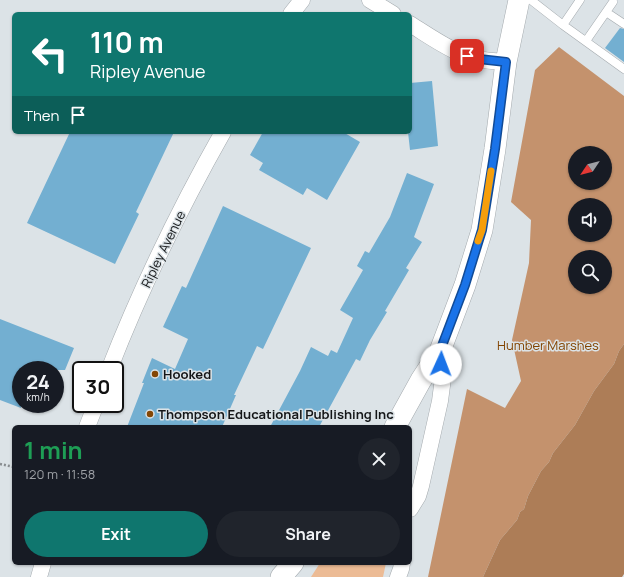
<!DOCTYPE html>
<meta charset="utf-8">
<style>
body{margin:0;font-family:Manrope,sans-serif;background:#20242c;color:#f1f3f6;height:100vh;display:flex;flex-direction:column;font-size:15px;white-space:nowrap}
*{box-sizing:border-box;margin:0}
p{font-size:13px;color:#9ea1a6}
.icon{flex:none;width:22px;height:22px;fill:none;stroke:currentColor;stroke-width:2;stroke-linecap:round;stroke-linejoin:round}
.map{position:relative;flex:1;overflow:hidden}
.drawer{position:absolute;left:12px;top:425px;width:400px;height:140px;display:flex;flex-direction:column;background:#171b24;border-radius:6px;box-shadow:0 1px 3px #0004}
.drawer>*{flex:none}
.banner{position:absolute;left:12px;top:12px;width:400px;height:122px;border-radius:6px;box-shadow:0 1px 3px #0004;background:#0f766e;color:#fff;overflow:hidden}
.needle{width:26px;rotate:235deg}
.tools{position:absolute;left:568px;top:146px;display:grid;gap:8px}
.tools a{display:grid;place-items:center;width:44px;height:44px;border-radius:50%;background:#171b24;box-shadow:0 1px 3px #0004;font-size:20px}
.speed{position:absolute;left:12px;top:361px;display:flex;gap:8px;font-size:20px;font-weight:700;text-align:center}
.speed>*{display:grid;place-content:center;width:52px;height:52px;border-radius:50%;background:#171b24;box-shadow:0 1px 3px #0004;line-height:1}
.speed small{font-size:10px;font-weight:400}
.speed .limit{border:2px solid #111;border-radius:6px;background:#fff;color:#111}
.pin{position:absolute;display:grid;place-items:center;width:34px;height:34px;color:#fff;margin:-17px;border-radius:8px;box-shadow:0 2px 6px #0006}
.me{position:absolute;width:44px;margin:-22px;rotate:2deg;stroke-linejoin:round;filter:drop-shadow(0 0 3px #0008)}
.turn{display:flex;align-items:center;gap:14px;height:84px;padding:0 12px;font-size:18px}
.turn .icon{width:52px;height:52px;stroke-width:2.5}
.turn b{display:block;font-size:28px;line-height:34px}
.then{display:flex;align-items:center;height:38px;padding:0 12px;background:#0003;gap:8px;font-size:15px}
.round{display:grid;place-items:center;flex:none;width:42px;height:42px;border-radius:21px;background:#20242c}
.summary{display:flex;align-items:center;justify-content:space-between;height:68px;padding:0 12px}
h1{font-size:24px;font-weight:700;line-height:30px;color:#1e9e55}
.button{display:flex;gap:8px;margin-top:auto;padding:8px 12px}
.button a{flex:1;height:46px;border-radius:24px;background:#0f766e;color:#fff;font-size:16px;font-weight:700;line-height:46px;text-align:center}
.button a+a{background:#20242c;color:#f1f3f6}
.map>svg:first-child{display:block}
.green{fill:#ecbb95}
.forest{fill:#c4926d;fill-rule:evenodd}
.water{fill:#ad7d57}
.building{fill:#73afd1}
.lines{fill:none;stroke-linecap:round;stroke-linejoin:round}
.service-casing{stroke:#a3a9ad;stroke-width:9}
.minor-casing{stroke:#a3a9ad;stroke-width:17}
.tertiary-casing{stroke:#a3a9ad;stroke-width:22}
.path{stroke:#888d90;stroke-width:2.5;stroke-dasharray:2 2;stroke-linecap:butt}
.service{stroke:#fff;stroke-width:8}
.minor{stroke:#fff;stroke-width:16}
.tertiary{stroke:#fff;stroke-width:21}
.route-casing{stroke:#114b97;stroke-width:10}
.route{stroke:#1a73e8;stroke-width:7}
.slow{stroke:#f59e0b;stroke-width:7}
.poi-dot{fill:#844705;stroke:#dce3e7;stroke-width:1.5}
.labels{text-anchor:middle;stroke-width:3;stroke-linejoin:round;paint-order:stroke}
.street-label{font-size:13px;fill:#141618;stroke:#dce3e7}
.park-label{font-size:13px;fill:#824400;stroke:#dce3e7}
.poi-label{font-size:13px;font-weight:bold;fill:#141618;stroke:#dce3e7;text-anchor:start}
</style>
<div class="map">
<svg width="624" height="577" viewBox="0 0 624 577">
<rect width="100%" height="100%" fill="#dce3e7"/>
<path class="green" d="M 320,563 L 386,563 L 383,577 L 311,577 Z"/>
<path class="forest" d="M 559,47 L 624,96 L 624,344 L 619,351 L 614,364 L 594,391 L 575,425 L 553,453 L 549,462 L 541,471 L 528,496 L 524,509 L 520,512 L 517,520 L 500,540 L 483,577 L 428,577 L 467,389 L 505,408 L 521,381 L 512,340 L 529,263 L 531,220 L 511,202 L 535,70 ZM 575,153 L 605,153 L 605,183 L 575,183 ZM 575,205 L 605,205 L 605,235 L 575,235 ZM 575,257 L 605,257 L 605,287 L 575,287 Z"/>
<path class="water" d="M 624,344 L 624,574 L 622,577 L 483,577 L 500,540 L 517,520 L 520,512 L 524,509 L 528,496 L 541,471 L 549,462 L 553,453 L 575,425 L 594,391 L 614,364 L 619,351 Z"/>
<path class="building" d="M 620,28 L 624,29 L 624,62 L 605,48 Z
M 432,81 L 438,146 L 410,150 L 408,132 L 410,132 L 410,83 Z
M 70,132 L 174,132 L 136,212 L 139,214 L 115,264 L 27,223 Z
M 263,132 L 343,132 L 360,142 L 327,200 L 307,188 L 303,195 L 259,170 L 263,163 L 250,155 Z
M 407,173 L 434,184 L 414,237 L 422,242 L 406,268 L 409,270 L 385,311 L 387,312 L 370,340 L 360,361 L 356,359 L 319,427 L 270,427 L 300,371 L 311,347 L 328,356 L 331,350 L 337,353 L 353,318 L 340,310 L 363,270 L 357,266 L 365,251 L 369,253 L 390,217 Z
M 223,206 L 311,248 L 263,349 L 257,346 L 234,395 L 236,395 L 222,427 L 127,427 L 144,383 L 142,383 L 152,358 L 175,369 L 188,339 L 163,327 L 182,286 L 186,288 Z
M 0,319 L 74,348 L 65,370 L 21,370 L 21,408 L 0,400 Z"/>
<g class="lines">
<defs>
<path id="service" d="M 531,0 L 563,25 L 624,69
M 606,12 L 624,24
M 563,25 L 580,0
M 586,41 L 613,2"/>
<path id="minor" d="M 370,0 L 393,14
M 291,14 L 302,0
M 410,24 C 428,35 447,49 467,56 C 479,61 493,61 506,62
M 109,370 C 141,288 180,208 223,132
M 87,427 L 96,404
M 410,509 L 418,496 L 421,486 L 440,401 L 443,378 L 440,351
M 39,577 L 43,563
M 398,577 L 401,569 L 402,563"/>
<path id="tertiary" d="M 395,427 L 421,380 L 440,351 L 465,285 L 482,230 L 495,149 L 506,62 L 519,0
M 281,577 L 293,563"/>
</defs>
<use href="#service" class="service-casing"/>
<use href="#minor" class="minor-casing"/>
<use href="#tertiary" class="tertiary-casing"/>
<path class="path" d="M 0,464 L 14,467"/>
<use href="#service" class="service"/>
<use href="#minor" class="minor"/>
<use href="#tertiary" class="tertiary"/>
</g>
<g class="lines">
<defs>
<path id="route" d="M 441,364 L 440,351 L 465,285 L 482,230 L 495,149 L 506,62 L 479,59 L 467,56"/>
</defs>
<use href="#route" class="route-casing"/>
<use href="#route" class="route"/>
<path class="slow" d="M 478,241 L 482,230 L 491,171"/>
</g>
<g class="poi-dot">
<circle cx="155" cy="374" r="4"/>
<circle cx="150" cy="414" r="4"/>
</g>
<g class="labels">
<g class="street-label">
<text transform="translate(163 249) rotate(-64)" y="5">Ripley Avenue</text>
</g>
<g class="park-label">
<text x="548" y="350">Humber Marshes</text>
</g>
<g class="poi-label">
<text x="163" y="379">Hooked</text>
<text x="158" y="419">Thompson Educational Publishing Inc</text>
</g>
</g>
</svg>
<div class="tools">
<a><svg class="needle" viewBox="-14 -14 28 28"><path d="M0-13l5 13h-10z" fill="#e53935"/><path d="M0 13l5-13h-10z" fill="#9ea1a6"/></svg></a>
<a><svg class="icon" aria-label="sound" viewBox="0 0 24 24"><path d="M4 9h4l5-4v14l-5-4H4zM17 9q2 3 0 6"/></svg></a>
<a><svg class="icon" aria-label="search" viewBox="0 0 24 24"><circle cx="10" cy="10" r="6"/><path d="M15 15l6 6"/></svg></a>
</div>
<div class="speed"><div>24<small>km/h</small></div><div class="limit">30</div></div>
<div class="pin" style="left:467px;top:56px;background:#d93025"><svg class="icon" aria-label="arrive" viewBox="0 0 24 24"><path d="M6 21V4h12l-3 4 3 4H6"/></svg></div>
<svg class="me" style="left:441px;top:364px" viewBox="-20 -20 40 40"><circle r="19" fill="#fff"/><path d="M0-13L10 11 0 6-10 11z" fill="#1a73e8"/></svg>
<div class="banner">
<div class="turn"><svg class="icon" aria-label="left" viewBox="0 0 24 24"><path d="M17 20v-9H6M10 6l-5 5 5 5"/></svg><div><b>110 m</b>Ripley Avenue</div></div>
<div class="then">Then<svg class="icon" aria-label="arrive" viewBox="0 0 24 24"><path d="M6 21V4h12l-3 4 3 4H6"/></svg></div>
</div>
<section class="drawer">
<div class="summary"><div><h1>1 min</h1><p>120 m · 11:58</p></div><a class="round"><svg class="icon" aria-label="close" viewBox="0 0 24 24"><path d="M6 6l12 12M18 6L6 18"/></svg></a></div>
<div class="button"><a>Exit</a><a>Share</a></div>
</section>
</div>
